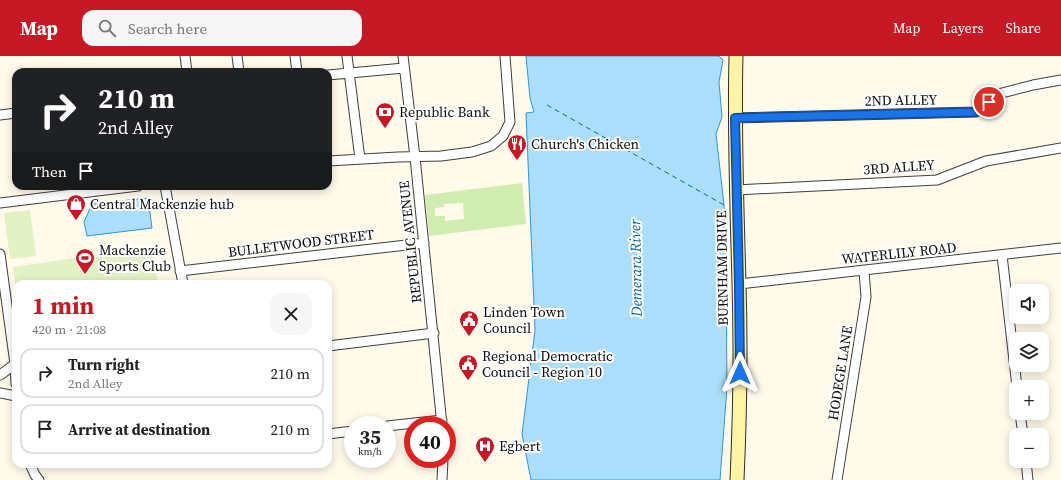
<!DOCTYPE html>
<meta charset="utf-8">
<style>
body{margin:0;font-family:"Source Serif 4",serif;background:#f6f6f6;color:#222;height:100vh;display:flex;flex-direction:column;font-size:15px;white-space:nowrap}
*{box-sizing:border-box;margin:0}
p{font-size:13px;color:#767676}
.icon{flex:none;width:22px;height:22px;fill:none;stroke:currentColor;stroke-width:2;stroke-linecap:round;stroke-linejoin:round}
.map{position:relative;flex:1;overflow:hidden}
.details{position:absolute;left:12px;top:224px;width:320px;height:188px;display:flex;flex-direction:column;background:#fff;border-radius:12px;box-shadow:0 2px 10px #0003}
.details>*{flex:none}
.banner{position:absolute;left:12px;top:12px;width:320px;height:122px;border-radius:12px;box-shadow:0 2px 10px #0003;background:#202124;color:#fff;overflow:hidden}
.buttons{position:absolute;left:1009px;top:228px;display:grid;gap:8px}
.buttons a{display:grid;place-items:center;width:40px;height:40px;border-radius:8px;background:#fff;box-shadow:0 2px 10px #0003;font-size:20px}
.speed{position:absolute;left:344px;top:360px;display:flex;gap:8px;font-size:20px;font-weight:700;text-align:center}
.speed>*{display:grid;place-content:center;width:52px;height:52px;border-radius:50%;background:#fff;box-shadow:0 2px 10px #0003;line-height:1}
.speed small{font-size:10px;font-weight:400}
.speed .limit{border:6px solid #d22;background:#fff;color:#111}
.pin{position:absolute;display:grid;place-items:center;width:34px;height:34px;color:#fff;margin:-17px;border:2px solid #fff;border-radius:50%;box-shadow:0 1px 4px #0007}
.me{position:absolute;width:44px;margin:-22px;rotate:0deg;stroke-linejoin:round;filter:drop-shadow(0 0 3px #0008)}
.turn{display:flex;align-items:center;gap:14px;height:84px;padding:0 20px;font-size:18px}
.turn .icon{width:52px;height:52px;stroke-width:2.5}
.turn b{display:block;font-size:28px;line-height:34px}
.then{display:flex;align-items:center;height:38px;padding:0 20px;background:#0003;gap:8px;font-size:15px}
.round{display:grid;place-items:center;flex:none;width:42px;height:42px;border-radius:12px;background:#f6f6f6}
.summary{display:flex;align-items:center;justify-content:space-between;height:68px;padding:0 20px}
h1{font-size:24px;font-weight:700;line-height:30px;color:#c51a26}
ul{padding:0;list-style:none}
li{display:flex;align-items:center;gap:12px;height:50px;margin:0 8px 6px;padding:0 12px;border:2px solid #e0e0e0;border-radius:12px}
li div{flex:1}
li b{display:block;font-size:15px}
li em{font-style:normal}
header{display:flex;align-items:center;gap:24px;box-sizing:border-box;height:56px;padding:0 20px;background:#c51a26;color:#fff}
header strong{font-size:19px}
nav{display:flex;gap:22px;margin-inline-start:auto;font-size:14px}
.search{width:280px;height:36px;background:#f6f6f6;display:flex;align-items:center;gap:10px;box-sizing:border-box;padding:0 14px;border-radius:12px;color:#767676;font-size:15px}
.map>svg:first-child{display:block}
.green{fill:#d1ecb1;fill-rule:evenodd}
.pitch{fill:#e3f2c4}
.water{fill:#abdefa;stroke:#2d97d7}
.lines{fill:none;stroke-linecap:round;stroke-linejoin:round}
.ferry{stroke:#0d66a5;stroke-width:1;stroke-dasharray:5 4;stroke-linecap:butt}
.street-casing{stroke:#3f3f3f;stroke-width:11}
.secondary-casing{stroke:#2e2e2e;stroke-width:15}
.street{stroke:#fff;stroke-width:9}
.secondary{stroke:#fff3a5;stroke-width:13}
.route-casing{stroke:#114b97;stroke-width:10}
.route{stroke:#1a73e8;stroke-width:7}
.labels{text-anchor:middle;stroke-width:4;stroke-linejoin:round;paint-order:stroke}
.street-label{font-size:14px;fill:#0c0c0c;stroke:#fff}
.poi-label{font-size:14px;fill:#0c0c0c;stroke:#fff;text-anchor:start}
.water-label{font-size:15px;font-style:italic;fill:#0d66a5;stroke:#fff}
</style>
<header>
<strong>Map</strong>
<div class="search"><svg class="icon" aria-label="search" viewBox="0 0 24 24"><circle cx="10" cy="10" r="6"/><path d="M15 15l6 6"/></svg>Search here</div>
<nav><a>Map</a><a>Layers</a><a>Share</a></nav>
</header>
<div class="map">
<svg width="1061" height="424" viewBox="0 0 1061 424">
<rect width="100%" height="100%" fill="#fffaea"/>
<path class="green" d="M 522,127 L 526,168 L 429,180 L 425,139 ZM 463,147 L 464,163 L 445,165 L 445,160 L 435,160 L 435,152 L 444,151 L 444,148 Z"/>
<path class="pitch" d="M 30,154 L 36,200 L 10,203 L 4,157 Z
M 152,191 L 158,228 L 16,228 L 16,236 L 13,211 Z"/>
<path class="water" d="M 526,0 L 719,0 L 723,4 L 719,26 L 722,61 L 716,78 L 724,149 L 726,209 L 727,331 L 720,424 L 531,424 L 522,378 L 535,274 L 526,57 L 534,56 L 530,42 Z
M 148,142 L 152,172 L 87,180 L 84,166 L 92,148 Z"/>
<g class="lines">
<path class="ferry" d="M 547,49 L 724,149"/>
<defs>
<path id="street" d="M 185,0 L 187,16
M 237,0 L 239,16
M 295,0 L 297,16
M 347,0 L 360,103
M 403,0 L 415,101 L 442,369
M 328,19 L 404,12
M 0,59 L 16,57
M 735,62 L 976,56 L 1002,37 L 1033,29 L 1061,24
M 328,105 L 398,101 L 441,100 L 472,96 L 491,90 L 503,80 L 510,66 L 505,0
M 165,130 L 183,228
M 736,134 L 937,124 L 986,105 L 1061,92
M 0,147 L 138,130
M 0,198 L 15,308 L 16,328
M 1002,199 L 1017,331
M 180,215 L 424,187
M 739,228 L 1061,192
M 328,290 L 434,277
M 0,319 L 15,308
M 0,337 L 16,340
M 1020,357 L 1023,379
M 387,370 L 442,364
M 328,378 L 353,375
M 1026,405 L 1028,424
M 30,408 L 35,419 L 39,424
M 442,424 L 443,403
M 837,424 L 866,241 L 864,215"/>
<path id="secondary" d="M 736,0 C 734,76 737,151 739,227 C 741,293 740,358 737,424"/>
</defs>
<use href="#street" class="street-casing"/>
<use href="#secondary" class="secondary-casing"/>
<use href="#street" class="street"/>
<use href="#secondary" class="secondary"/>
</g>
<g class="lines">
<defs>
<path id="route" d="M 740,317 L 739,228 L 735,62 L 976,56 L 989,46"/>
</defs>
<use href="#route" class="route-casing"/>
<use href="#route" class="route"/>
</g>
<defs>
<symbol id="bank-pin" viewBox="-11 -11 22 30"><path d="M0 17L-7.5 6A9.5 9.5 0 1 1 7.5 6Z" fill="#c51a26" stroke="#fff"/><path d="M-6-4H6V4H-6ZM0-2.3a2.3 2.3 0 1 0 0 4.6a2.3 2.3 0 1 0 0-4.6Z" fill="#fff"/></symbol>
<symbol id="restaurant-pin" viewBox="-11 -11 22 30"><path d="M0 17L-7.5 6A9.5 9.5 0 1 1 7.5 6Z" fill="#c51a26" stroke="#fff"/><path d="M-5-6h1v4h1v-4h1v4h1v-4h1v5L-1.5 .5V6h-2V.5L-5-1ZM5-6V6H3V1.5H1.5Q1.5-4 5-6Z" fill="#fff"/></symbol>
<symbol id="shop-pin" viewBox="-11 -11 22 30"><path d="M0 17L-7.5 6A9.5 9.5 0 1 1 7.5 6Z" fill="#c51a26" stroke="#fff"/><path d="M-5-2.5h2.3a2.7 3.5 0 0 1 5.4 0H5L5.5 6h-11ZM-1.5-2.5h3a1.5 2.3 0 0 0-3 0Z" fill="#fff"/></symbol>
<symbol id="stadium-pin" viewBox="-11 -11 22 30"><path d="M0 17L-7.5 6A9.5 9.5 0 1 1 7.5 6Z" fill="#c51a26" stroke="#fff"/><path d="M0-5a6.5 5 0 1 0 0 10a6.5 5 0 1 0 0-10ZM-3.5-1.8h7v3.6h-7Z" fill="#fff"/></symbol>
<symbol id="civic-pin" viewBox="-11 -11 22 30"><path d="M0 17L-7.5 6A9.5 9.5 0 1 1 7.5 6Z" fill="#c51a26" stroke="#fff"/><path d="M-.6-6.5H3V-4.5H.6V-3L4-1V1h2V6H-6V1h2V-1L-.6-3ZM-1.2 2.5V6h2.4V2.5Z" fill="#fff"/></symbol>
<symbol id="hospital-pin" viewBox="-11 -11 22 30"><path d="M0 17L-7.5 6A9.5 9.5 0 1 1 7.5 6Z" fill="#c51a26" stroke="#fff"/><path d="M-5-5h3v3.5h4V-5h3V5h-3V1.5h-4V5h-3Z" fill="#fff"/></symbol>
</defs>
<g fill-rule="evenodd">
<use href="#bank-pin" x="374" y="45" width="22" height="30"/>
<use href="#restaurant-pin" x="506" y="77" width="22" height="30"/>
<use href="#shop-pin" x="65" y="137" width="22" height="30"/>
<use href="#stadium-pin" x="74" y="191" width="22" height="30"/>
<use href="#civic-pin" x="458" y="253" width="22" height="30"/>
<use href="#civic-pin" x="457" y="297" width="22" height="30"/>
<use href="#hospital-pin" x="474" y="379" width="22" height="30"/>
</g>
<g class="labels">
<g class="street-label">
<text transform="translate(901 44) rotate(-1)" y="5">2ND ALLEY</text>
<text transform="translate(899 111) rotate(-4)" y="5">3RD ALLEY</text>
<text transform="translate(410 186) rotate(-96)" y="5">REPUBLIC AVENUE</text>
<text transform="translate(301 187) rotate(-7)" y="5">BULLETWOOD STREET</text>
<text transform="translate(899 197) rotate(-6)" y="5">WATERLILY ROAD</text>
<text transform="translate(722 212) rotate(-91)" y="5">BURNHAM DRIVE</text>
<text transform="translate(840 317) rotate(-81)" y="5">HODEGE LANE</text>
</g>
<g class="poi-label">
<text x="399" y="61">Republic Bank</text>
<text x="531" y="93">Church's Chicken</text>
<text x="90" y="153">Central Mackenzie hub</text>
<text x="99" y="199">Mackenzie<tspan x="99" dy="16">Sports Club</tspan></text>
<text x="483" y="261">Linden Town<tspan x="483" dy="16">Council</tspan></text>
<text x="482" y="305">Regional Democratic<tspan x="482" dy="16">Council - Region 10</tspan></text>
<text x="499" y="395">Egbert</text>
</g>
<g class="water-label">
<text transform="translate(636 212) rotate(-91)" y="5">Demerara River</text>
</g>
</g>
</svg>
<div class="buttons">
<a><svg class="icon" aria-label="sound" viewBox="0 0 24 24"><path d="M4 9h4l5-4v14l-5-4H4zM17 9q2 3 0 6"/></svg></a>
<a><svg class="icon" aria-label="layers" viewBox="0 0 24 24"><path d="M12 4l9 5-9 5-9-5zM3 14l9 5 9-5"/></svg></a>
<a>+</a>
<a>−</a>
</div>
<div class="speed"><div>35<small>km/h</small></div><div class="limit">40</div></div>
<div class="pin" style="left:989px;top:46px;background:#d93025"><svg class="icon" aria-label="arrive" viewBox="0 0 24 24"><path d="M6 21V4h12l-3 4 3 4H6"/></svg></div>
<svg class="me" style="left:740px;top:317px" viewBox="-20 -20 40 40"><path d="M0-17L14 15 0 8-14 15z" fill="#1a73e8" stroke="#fff" stroke-width="4"/></svg>
<div class="banner">
<div class="turn"><svg class="icon" aria-label="right" viewBox="0 0 24 24"><path d="M7 20v-9h11M14 6l5 5-5 5"/></svg><div><b>210 m</b>2nd Alley</div></div>
<div class="then">Then<svg class="icon" aria-label="arrive" viewBox="0 0 24 24"><path d="M6 21V4h12l-3 4 3 4H6"/></svg></div>
</div>
<section class="details">
<div class="summary"><div><h1>1 min</h1><p>420 m · 21:08</p></div><a class="round"><svg class="icon" aria-label="close" viewBox="0 0 24 24"><path d="M6 6l12 12M18 6L6 18"/></svg></a></div>
<ul>
<li><svg class="icon" aria-label="right" viewBox="0 0 24 24"><path d="M7 20v-9h11M14 6l5 5-5 5"/></svg><div><b>Turn right</b><p>2nd Alley</p></div><em>210 m</em></li>
<li><svg class="icon" aria-label="arrive" viewBox="0 0 24 24"><path d="M6 21V4h12l-3 4 3 4H6"/></svg><div><b>Arrive at destination</b></div><em>210 m</em></li>
</ul>
</section>
</div>
